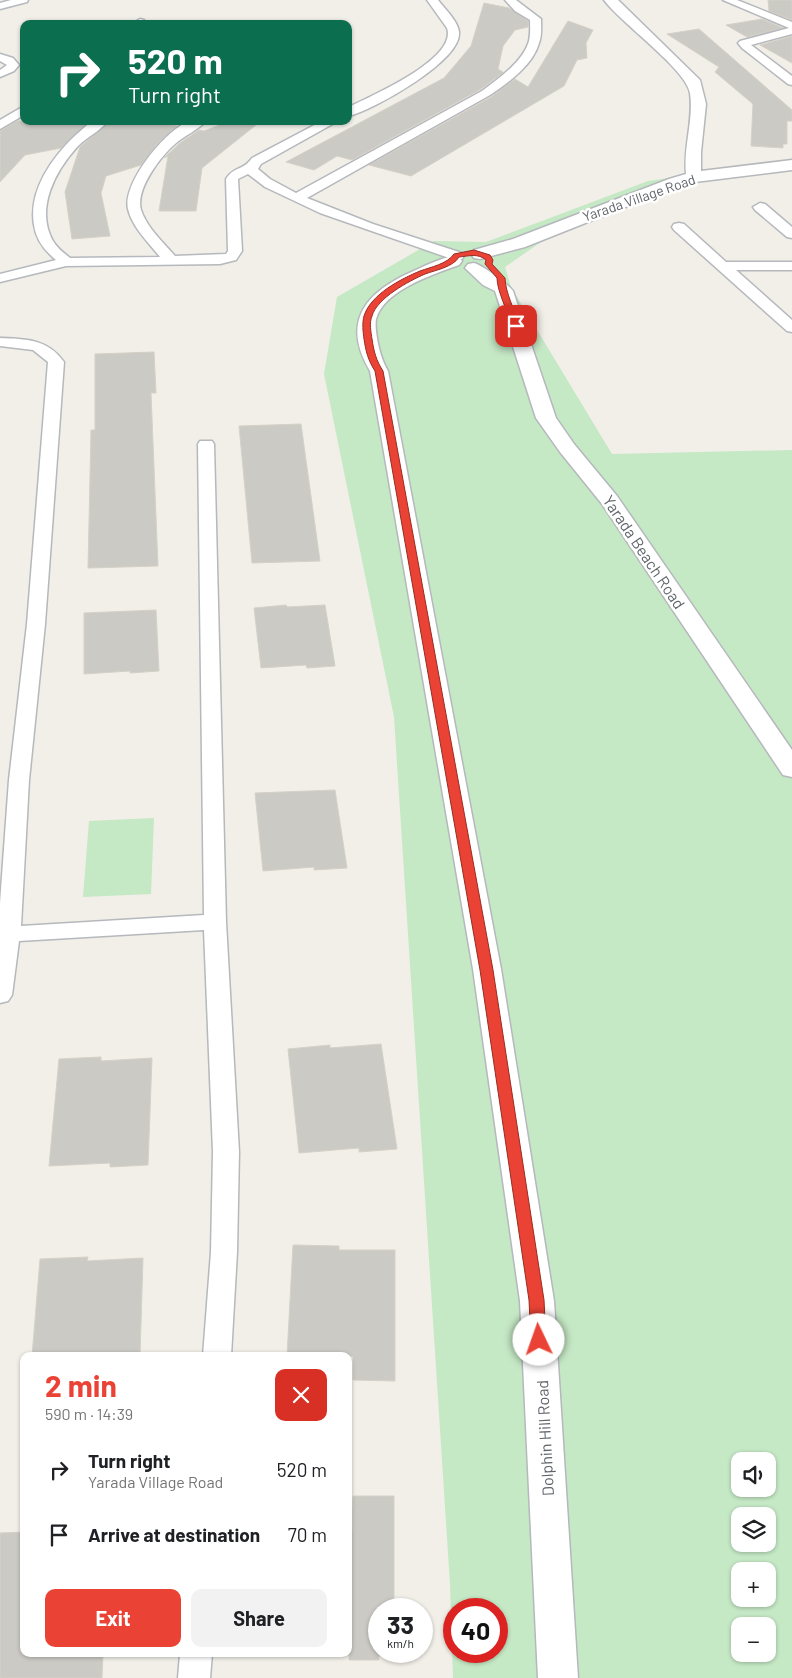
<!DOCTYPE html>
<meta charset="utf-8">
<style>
body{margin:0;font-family:Barlow,sans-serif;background:#f2f2f2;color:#202124;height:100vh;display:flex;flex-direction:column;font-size:19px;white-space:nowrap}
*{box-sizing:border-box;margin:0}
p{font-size:16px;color:#757577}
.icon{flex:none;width:28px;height:28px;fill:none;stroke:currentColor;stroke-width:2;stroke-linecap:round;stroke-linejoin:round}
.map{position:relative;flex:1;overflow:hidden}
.sheet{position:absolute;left:20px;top:1352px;width:332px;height:305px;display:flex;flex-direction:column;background:#fff;border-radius:10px;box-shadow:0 1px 4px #0004}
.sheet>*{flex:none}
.banner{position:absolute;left:20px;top:20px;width:332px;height:105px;border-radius:10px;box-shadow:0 1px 4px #0004;background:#0b6e4f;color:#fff;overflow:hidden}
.buttons{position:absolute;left:731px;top:1452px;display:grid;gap:10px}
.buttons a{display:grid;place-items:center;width:45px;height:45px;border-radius:10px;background:#fff;box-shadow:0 1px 4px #0004;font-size:25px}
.speed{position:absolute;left:368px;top:1598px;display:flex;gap:10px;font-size:25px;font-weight:700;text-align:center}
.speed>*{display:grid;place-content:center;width:65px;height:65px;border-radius:50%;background:#fff;box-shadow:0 1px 4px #0004;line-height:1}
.speed small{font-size:12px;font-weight:400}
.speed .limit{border:8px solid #d22;background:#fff;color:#111}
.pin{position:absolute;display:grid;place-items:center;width:42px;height:42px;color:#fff;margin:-21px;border-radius:10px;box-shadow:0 2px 8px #0006}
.me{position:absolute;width:55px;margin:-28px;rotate:357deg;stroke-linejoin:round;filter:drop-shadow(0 0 4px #0008)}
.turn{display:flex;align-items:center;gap:18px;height:105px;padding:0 25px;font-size:22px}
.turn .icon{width:65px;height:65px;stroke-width:2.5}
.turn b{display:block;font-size:35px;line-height:42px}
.round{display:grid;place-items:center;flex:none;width:52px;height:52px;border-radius:10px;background:#f2f2f2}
.summary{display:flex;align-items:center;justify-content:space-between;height:85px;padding:0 25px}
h1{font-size:30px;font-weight:700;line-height:38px;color:#ea4335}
.button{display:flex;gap:10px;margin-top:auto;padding:10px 25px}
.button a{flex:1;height:58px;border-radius:10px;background:#ea4335;color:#fff;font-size:20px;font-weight:700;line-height:58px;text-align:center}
.button a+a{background:#f2f2f2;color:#202124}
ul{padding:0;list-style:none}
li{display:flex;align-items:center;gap:15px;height:65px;padding:0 25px}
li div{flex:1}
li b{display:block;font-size:19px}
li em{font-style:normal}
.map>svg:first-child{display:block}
.green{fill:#c5e8c5;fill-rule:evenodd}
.building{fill:#cccac5;stroke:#d6d1c6}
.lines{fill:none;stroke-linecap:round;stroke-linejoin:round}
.minor-casing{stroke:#b5b8bc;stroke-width:3}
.tertiary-casing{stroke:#b5b8bc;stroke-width:3}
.minor{fill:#fff;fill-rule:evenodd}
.tertiary{fill:#fff;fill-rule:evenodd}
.route{fill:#ea4335;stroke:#982c22}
.labels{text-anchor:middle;stroke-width:5;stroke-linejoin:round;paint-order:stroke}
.far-street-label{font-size:14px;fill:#5f6368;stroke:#fff}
.street-label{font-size:16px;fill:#5f6368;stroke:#fff}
</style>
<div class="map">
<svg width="792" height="1678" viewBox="0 0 792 1678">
<rect width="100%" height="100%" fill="#f1efe8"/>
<path class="green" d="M 792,161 L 792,171 L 699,182 L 623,202 L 541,242 L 505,267 L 511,287 L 612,454 L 792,450 L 792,1678 L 453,1678 L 450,1584 L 394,717 L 324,374 L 337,297 L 434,241 L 486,242 L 648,181 ZM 740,1461 L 768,1461 L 768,1489 L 740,1489 ZM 740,1516 L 768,1516 L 768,1544 L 740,1544 ZM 740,1571 L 768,1571 L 768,1599 L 740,1599 ZM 454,1609 L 496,1609 L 496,1651 L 454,1651 ZM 740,1626 L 768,1626 L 768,1654 L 740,1654 Z
M 154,818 L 151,894 L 83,897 L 89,821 Z"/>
<path class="building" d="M 768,0 L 792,0 L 792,20 L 769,11 Z
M 484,3 L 509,8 L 528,21 L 528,27 L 515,30 L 503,46 L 498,69 L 503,72 L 501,74 L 481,89 L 352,160 L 337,156 L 314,170 L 286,162 L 444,78 L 471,46 Z
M 762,19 L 783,28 L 747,37 L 726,25 Z
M 568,21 L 593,30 L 586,43 L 587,58 L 577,60 L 564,86 L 411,176 L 369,165 L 491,97 L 515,79 L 528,87 Z
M 699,29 L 792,110 L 792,121 L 787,121 L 787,144 L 783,144 L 783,148 L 751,146 L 753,104 L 715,72 L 719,67 L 667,34 Z
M 792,36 L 792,63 L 760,45 Z
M 17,121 L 90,121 L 61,148 L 25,155 L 0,182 L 0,131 Z
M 110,121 L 143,121 L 177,126 L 157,144 L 141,165 L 106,176 L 101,193 L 110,236 L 72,239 L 65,192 L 80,147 Z
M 230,121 L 261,121 L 202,168 L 196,211 L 159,211 L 168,156 L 164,158 L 180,143 L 199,130 L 204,131 Z
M 154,352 L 156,393 L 151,393 L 158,566 L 88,568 L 91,430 L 95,430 L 95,354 Z
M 301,424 L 320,561 L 252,563 L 239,426 Z
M 286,605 L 287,607 L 325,605 L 335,666 L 307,668 L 306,665 L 261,668 L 254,608 Z
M 156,610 L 159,671 L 130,673 L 130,671 L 84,674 L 84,613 Z
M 335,790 L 347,868 L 314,870 L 314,867 L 263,871 L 255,793 Z
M 381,1044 L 397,1149 L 359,1152 L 359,1148 L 299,1153 L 288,1049 L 330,1045 L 330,1048 Z
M 101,1057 L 101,1061 L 152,1058 L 148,1165 L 110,1167 L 110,1163 L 49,1166 L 59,1059 Z
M 293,1245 L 339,1246 L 339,1250 L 395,1250 L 395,1381 L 353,1380 L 353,1356 L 287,1356 Z
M 88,1257 L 87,1261 L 143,1258 L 140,1356 L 32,1356 L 40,1259 Z
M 353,1496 L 394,1496 L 394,1609 L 379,1609 L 379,1660 L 349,1660 L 349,1531 L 352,1531 Z
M 24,1532 L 24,1654 L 103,1654 L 102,1678 L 0,1678 L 0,1533 Z"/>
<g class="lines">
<defs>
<path id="minor" d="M 11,0 L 28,0 L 27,2 L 0,9 L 0,3 Z
M 427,0 L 438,0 C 444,8 458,21 459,32 C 462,61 373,110 349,116 L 349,107 C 371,96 458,59 447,28 Z
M 505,0 L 516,0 L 541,19 C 541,26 542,36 539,43 C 533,65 508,83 490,95 L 307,198 L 373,224 L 462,253 L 464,256 L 462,259 L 452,259 L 320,213 L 265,187 L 248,174 L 238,179 L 242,251 L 236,260 L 220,264 L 66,266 L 0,282 L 0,274 L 56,260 C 45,251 36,240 34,225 C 28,190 53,156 77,134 C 82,130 87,124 93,122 C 97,120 103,121 108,121 C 100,131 87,137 78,146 C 55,171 35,209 53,241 C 57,248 64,253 70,258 L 160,257 C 149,243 132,227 128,209 C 122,183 167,128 190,121 C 195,120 201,121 206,121 C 198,130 184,136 175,144 C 161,156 135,189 141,210 C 147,228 163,242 175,256 L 226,254 L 228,251 L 226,179 C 234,166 243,171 252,158 L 322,121 L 338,121 L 261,164 L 258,169 L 270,179 L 296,193 L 482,91 C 498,79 521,63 528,44 C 531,37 530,27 530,20 L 515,11 Z
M 723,0 L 737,0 L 792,22 L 792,34 L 751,45 L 792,76 L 792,85 L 788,84 L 742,48 L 738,43 L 740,41 L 789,28 Z
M 140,19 L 144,20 L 144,24 L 132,24 Z
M 0,54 L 13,58 L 19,65 L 14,71 L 0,77 L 0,70 L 7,65 L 0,61 Z
M 24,106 L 24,115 L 0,129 L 0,120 Z
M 760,203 L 765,204 L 792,227 L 792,238 L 787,237 L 755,210 L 753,207 Z
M 679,223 L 684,224 L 726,262 L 792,262 L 792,270 L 736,270 L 792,320 L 792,332 L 787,331 L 674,230 L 672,227 L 674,224 Z
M 0,338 C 26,339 48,339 64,362 L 45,624 L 29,780 L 21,926 L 204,915 L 198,444 L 200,441 L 212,441 L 214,444 L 226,922 L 239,1152 L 237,1252 L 231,1356 L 203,1356 L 211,1252 L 213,1152 L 204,930 L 19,941 L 12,995 L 8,1001 L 0,1003 L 0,903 L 9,780 L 27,624 L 48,362 L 33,350 L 0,346 Z
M 180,1654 L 212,1654 L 210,1678 L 178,1678 Z"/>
<path id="tertiary" d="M 604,0 L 618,0 L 700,80 L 706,104 L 701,152 L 701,171 L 792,160 L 792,170 L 695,182 L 681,185 L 525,247 L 480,259 L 474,258 L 471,254 L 474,250 L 513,239 L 669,179 L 686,174 C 683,147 694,120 690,93 C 686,69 622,24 604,0 Z
M 453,256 L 459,257 L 462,261 L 459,265 C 434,274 384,290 376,319 C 375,325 376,332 377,338 C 379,350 382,361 388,371 L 501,969 L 554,1301 L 578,1678 L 538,1678 L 520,1301 L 473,969 L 370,371 C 339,319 369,290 416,270 C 428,264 440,259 453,256 Z
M 474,263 C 482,265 508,284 513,291 L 556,418 L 574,444 L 617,496 L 792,750 L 792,777 L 783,775 L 602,504 L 560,452 L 536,418 L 495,291 L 483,285 L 465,268 L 468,264 Z"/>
</defs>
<use href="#minor" class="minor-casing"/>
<use href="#tertiary" class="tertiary-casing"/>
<use href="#minor" class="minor"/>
<use href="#tertiary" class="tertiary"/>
</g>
<path class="route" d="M 474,250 L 490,255 L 493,260 L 492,264 L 505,278 C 505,291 515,312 520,326 L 519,327 L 512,326 C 508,312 497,291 497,278 L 485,264 L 486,260 C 478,253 469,256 459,257 C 453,267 436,270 425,274 C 409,281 377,298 372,316 C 369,323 371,332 372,339 C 374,352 376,360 383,371 L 493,970 L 544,1300 L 546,1340 L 544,1345 L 539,1347 L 534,1345 L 531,1340 L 529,1300 L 480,970 L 375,371 C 368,360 366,352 364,339 C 363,332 362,323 364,316 C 371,294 401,279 420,271 C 431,267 447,264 454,254 Z"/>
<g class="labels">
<g class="far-street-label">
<text transform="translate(639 198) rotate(-19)" y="5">Yarada Village Road</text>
</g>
<g class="street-label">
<text transform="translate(644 552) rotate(56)" y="6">Yarada Beach Road</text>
<text transform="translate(545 1438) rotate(-93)" y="6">Dolphin Hill Road</text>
</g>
</g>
</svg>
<div class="buttons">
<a><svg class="icon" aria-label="sound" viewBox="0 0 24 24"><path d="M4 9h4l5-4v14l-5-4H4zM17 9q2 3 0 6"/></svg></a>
<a><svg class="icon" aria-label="layers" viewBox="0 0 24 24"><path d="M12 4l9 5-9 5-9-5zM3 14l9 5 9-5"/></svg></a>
<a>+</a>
<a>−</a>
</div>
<div class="speed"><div>33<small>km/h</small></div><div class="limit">40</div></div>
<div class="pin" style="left:516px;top:326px;background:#d93025"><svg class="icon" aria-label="arrive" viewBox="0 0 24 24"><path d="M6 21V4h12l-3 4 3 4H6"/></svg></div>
<svg class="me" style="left:539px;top:1340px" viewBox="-20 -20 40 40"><circle r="19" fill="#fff"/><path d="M0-13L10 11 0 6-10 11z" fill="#ea4335"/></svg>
<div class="banner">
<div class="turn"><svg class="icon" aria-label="right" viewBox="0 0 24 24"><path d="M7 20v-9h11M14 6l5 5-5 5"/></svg><div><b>520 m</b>Turn right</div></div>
</div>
<section class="sheet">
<div class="summary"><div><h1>2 min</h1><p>590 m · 14:39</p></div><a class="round" style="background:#d93025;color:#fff"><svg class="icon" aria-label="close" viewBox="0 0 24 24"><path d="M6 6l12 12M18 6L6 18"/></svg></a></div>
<ul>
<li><svg class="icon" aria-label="right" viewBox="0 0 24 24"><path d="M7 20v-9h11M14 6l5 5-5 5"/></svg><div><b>Turn right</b><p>Yarada Village Road</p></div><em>520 m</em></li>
<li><svg class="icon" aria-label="arrive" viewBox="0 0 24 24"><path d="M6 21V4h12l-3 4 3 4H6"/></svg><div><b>Arrive at destination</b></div><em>70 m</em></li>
</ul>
<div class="button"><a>Exit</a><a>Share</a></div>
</section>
</div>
